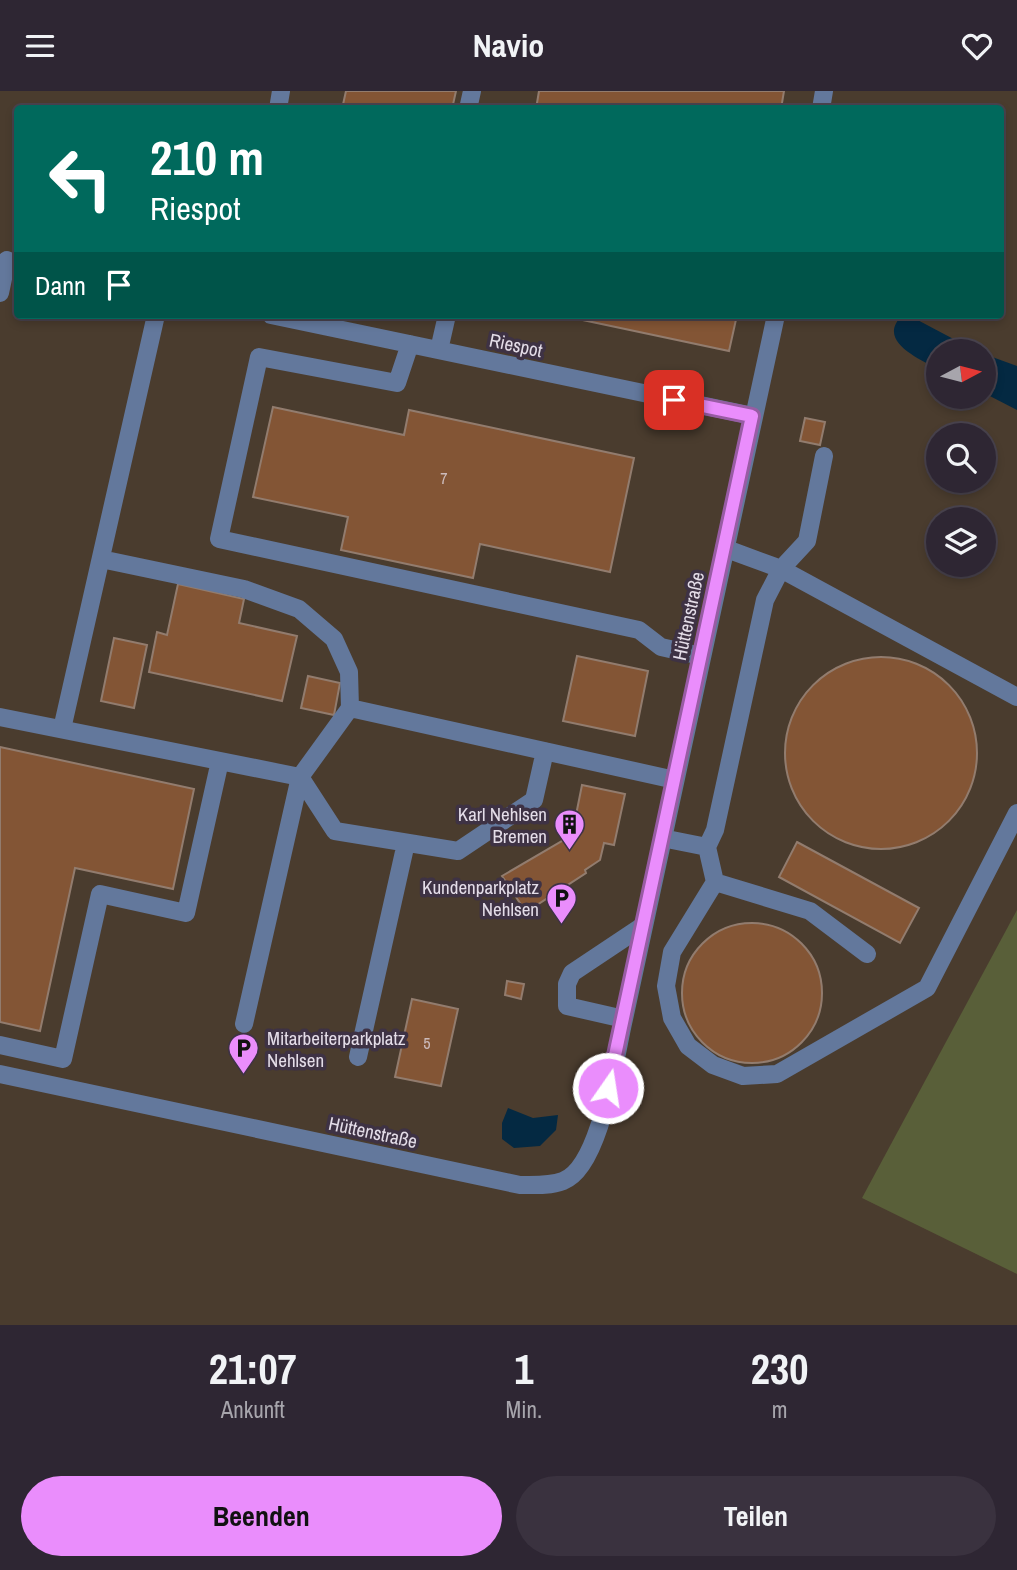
<!DOCTYPE html>
<html lang="de">
<meta charset="utf-8">
<style>
body{margin:0;font-family:"Archivo Narrow",sans-serif;background:#3a323f;color:#f1f3f6;height:100vh;display:flex;flex-direction:column;font-size:26px;white-space:nowrap}
*{box-sizing:border-box;margin:0}
p{font-size:23px;color:#a7a5ac}
.icon{flex:none;width:38px;height:38px;fill:none;stroke:currentColor;stroke-width:2;stroke-linecap:round;stroke-linejoin:round}
.map{position:relative;height:1234px;overflow:hidden}
.side{display:flex;flex-direction:column;background:#2e2633;flex:1}
.side>*{flex:none}
.guide{position:absolute;left:14px;top:14px;width:990px;height:214px;border-radius:7px;box-shadow:0 4px 10px #0003,0 0 0 2px #49434e;background:#00695c;color:#fff;overflow:hidden}
.needle{width:46px;rotate:83deg}
.controls{position:absolute;left:926px;top:248px;display:grid;gap:14px}
.controls a{display:grid;place-items:center;width:70px;height:70px;border-radius:50%;background:#2e2633;box-shadow:0 4px 10px #0003,0 0 0 2px #49434e;font-size:35px}
.pin{position:absolute;display:grid;place-items:center;width:60px;height:60px;color:#fff;margin:-30px;border-radius:14px;box-shadow:0 4px 10px #0006}
.me{position:absolute;width:77px;margin:-38px;rotate:13deg;stroke-linejoin:round;filter:drop-shadow(0 0 5px #0008)}
.turn{display:flex;align-items:center;gap:24px;height:147px;padding:0 21px;font-size:32px}
.turn .icon{width:91px;height:91px;stroke-width:2.5}
.turn b{display:block;font-size:49px;line-height:60px}
.then{display:flex;align-items:center;height:66px;padding:0 21px;background:#0003;gap:14px;font-size:26px}
.eta{display:flex;justify-content:space-evenly;align-items:center;height:119px;text-align:center}
.eta b{font-size:42px;font-weight:800;line-height:49px}
.primary-button{display:flex;gap:14px;margin-top:auto;padding:14px 21px}
.primary-button a{flex:1;height:80px;border-radius:42px;background:#ea8dfc;color:#111;font-size:28px;font-weight:800;line-height:80px;text-align:center}
.primary-button a+a{background:#3a323f;color:#f1f3f6}
header{display:flex;justify-content:space-between;align-items:center;height:91px;padding:0 21px;background:#2e2633;font-size:32px;font-weight:800}
.map>svg:first-child{display:block}
.industrial{fill:#4a3c2e;fill-rule:evenodd}
.green{fill:#595f39}
.water{fill:#042942}
.building{fill:#835535;stroke:#927c6e;stroke-width:2}
.lines{fill:none;stroke-linecap:round;stroke-linejoin:round}
.minor{stroke:#63789c;stroke-width:18}
.route-casing{stroke:#985ca4;stroke-width:18}
.route{stroke:#ea8dfc;stroke-width:12}
.labels{text-anchor:middle;stroke-width:7;stroke-linejoin:round;paint-order:stroke}
.number-label{font-size:16px;fill:#cbb}
.street-label{font-size:19px;fill:#e4dde8;stroke:#3e3244}
.poi-label{font-size:19px;fill:#e4dde8;stroke:#3e3244;text-anchor:end}
</style>
<header><svg class="icon" aria-label="menu" viewBox="0 0 24 24"><path d="M4 6h16M4 12h16M4 18h16"/></svg>Navio<svg class="icon" aria-label="heart" viewBox="0 0 24 24"><path d="M12 20l-8-8c-3-5 5-10 8-4 3-6 11-1 8 4z"/></svg></header>
<div class="map">
<svg width="1017" height="1234" viewBox="0 0 1017 1234">
<rect width="100%" height="100%" fill="#3e3244"/>
<path class="industrial" d="M 0,0 L 1017,0 L 1017,1234 L 0,1234 ZM 18,18 L 1001,18 L 1001,224 L 18,224 ZM 938,261 L 984,261 L 984,306 L 938,306 ZM 938,345 L 984,345 L 984,390 L 938,390 ZM 938,429 L 984,429 L 984,474 L 938,474 Z"/>
<path class="green" d="M 1017,819 L 1017,1183 L 862,1107 Z"/>
<path class="water" d="M 903,224 L 910,225 L 978,261 L 938,261 L 938,278 C 919,268 875,249 903,224 Z
M 984,263 L 1017,275 L 1017,319 L 984,302 Z
M 508,1017 L 533,1027 L 558,1024 L 556,1039 L 540,1055 L 514,1057 L 502,1048 L 502,1032 Z"/>
<path class="building" d="M 346,0 L 456,0 L 452,18 L 342,18 Z
M 539,0 L 784,0 L 781,18 L 536,18 Z
M 559,224 L 737,224 L 729,260 Z
M 273,316 L 404,344 L 409,319 L 634,367 L 610,481 L 480,453 L 473,487 L 341,459 L 348,426 L 253,406 Z
M 805,327 L 825,331 L 820,354 L 800,350 Z
M 178,493 L 244,508 L 239,532 L 297,545 L 282,610 L 149,581 L 157,541 L 167,544 Z
M 114,547 L 147,554 L 134,617 L 101,610 Z
M 577,565 L 648,580 L 635,645 L 563,630 Z
M785 662a96 96 0 1 1 192 0a96 96 0 1 1-192 0Z
M 308,585 L 340,592 L 334,624 L 301,617 Z
M 0,656 L 194,698 L 173,798 L 75,777 L 40,940 L 0,931 Z
M 582,694 L 625,703 L 614,754 L 604,752 L 600,769 L 585,779 L 586,782 L 526,821 L 502,785 L 572,744 Z
M 797,751 L 919,817 L 900,852 L 779,786 Z
M682 902a70 70 0 1 1 140 0a70 70 0 1 1-140 0Z
M 507,890 L 524,893 L 521,908 L 505,904 Z
M 412,908 L 458,918 L 441,995 L 395,986 Z"/>
<g class="lines">
<path class="minor" d="M 278,18 L 281,0
M 468,18 L 472,0
M 821,18 L 824,0
M 0,202 L 7,169
M 271,224 L 753,325
M 410,253 L 397,292 L 259,266 L 219,448 L 639,539 L 661,556 L 701,565
M 439,259 L 447,224
M 724,457 L 781,478 L 1017,606
M 101,468 L 244,498 L 299,518 L 334,548 L 349,581 L 350,617
M 0,626 L 300,686 L 335,740 L 458,760 L 534,709 L 545,660
M 62,638 L 156,224
M 662,747 L 707,756 L 715,791
M 707,756 L 715,739 L 765,509 L 781,478 L 807,450 L 824,365
M 867,863 L 810,820 L 715,791 L 672,861 L 666,895 L 672,927 L 688,955 L 713,974 L 743,985 L 777,983 L 927,897 L 1017,722
M 624,928 L 567,915 L 567,893 L 572,882 L 644,834
M 244,933 L 300,686 L 350,617 L 675,689
M 0,954 L 63,968 L 100,803 L 186,822 L 220,670
M 358,966 L 406,752
M 0,983 L 520,1094 C 534,1094 550,1095 563,1090 C 601,1076 615,966 624,928 L 776,224"/>
</g>
<g class="lines">
<defs>
<path id="route" d="M 608,997 L 752,325 L 674,309"/>
</defs>
<use href="#route" class="route-casing"/>
<use href="#route" class="route"/>
</g>
<defs>
<symbol id="building-pin" viewBox="-11 -11 22 30"><path d="M0 17L-7.5 6A9.5 9.5 0 1 1 7.5 6Z" fill="#ea8dfc" stroke="#3e3244"/><path d="M-4-6H4V6H1V3H-1V6H-4ZM-2.5-4.3h1.7v1.8h-1.7ZM.8-4.3h1.7v1.8H.8ZM-2.5-1h1.7V.8h-1.7ZM.8-1h1.7V.8H.8Z" fill="#111"/></symbol>
<symbol id="parking-pin" viewBox="-11 -11 22 30"><path d="M0 17L-7.5 6A9.5 9.5 0 1 1 7.5 6Z" fill="#ea8dfc" stroke="#3e3244"/><path d="M-3.5-5.5H1a3.5 3.5 0 0 1 0 7H-1V5.5H-3.5ZM-1-3.4V-.6H.8a1.4 1.4 0 0 0 0-2.8Z" fill="#111"/></symbol>
</defs>
<g fill-rule="evenodd">
<use href="#building-pin" x="552" y="716" width="35" height="47"/>
<use href="#parking-pin" x="544" y="790" width="35" height="47"/>
<use href="#parking-pin" x="226" y="940" width="35" height="47"/>
</g>
<g class="labels">
<g class="number-label">
<text x="444" y="393">7</text>
<text x="427" y="958">5</text>
</g>
<g class="street-label">
<text transform="translate(516 254) rotate(12)" y="7">Riespot</text>
<text transform="translate(688 525) rotate(-78)" y="7">Hüttenstraße</text>
<text transform="translate(373 1041) rotate(12)" y="7">Hüttenstraße</text>
</g>
<g class="poi-label">
<text x="547" y="730">Karl Nehlsen<tspan x="547" dy="22">Bremen</tspan></text>
<text x="539" y="803">Kundenparkplatz<tspan x="539" dy="22">Nehlsen</tspan></text>
<text x="267" y="954" text-anchor="start">Mitarbeiterparkplatz<tspan x="267" dy="22">Nehlsen</tspan></text>
</g>
</g>
</svg>
<div class="controls">
<a><svg class="needle" viewBox="-14 -14 28 28"><path d="M0-13l5 13h-10z" fill="#e53935"/><path d="M0 13l5-13h-10z" fill="#a7a5ac"/></svg></a>
<a><svg class="icon" aria-label="search" viewBox="0 0 24 24"><circle cx="10" cy="10" r="6"/><path d="M15 15l6 6"/></svg></a>
<a><svg class="icon" aria-label="layers" viewBox="0 0 24 24"><path d="M12 4l9 5-9 5-9-5zM3 14l9 5 9-5"/></svg></a>
</div>
<div class="pin" style="left:674px;top:309px;background:#d93025"><svg class="icon" aria-label="arrive" viewBox="0 0 24 24"><path d="M6 21V4h12l-3 4 3 4H6"/></svg></div>
<svg class="me" style="left:608px;top:997px" viewBox="-20 -20 40 40"><circle r="17" fill="#ea8dfc" stroke="#fff" stroke-width="3"/><path d="M0-11L8 9 0 5-8 9z" fill="#fff"/></svg>
<div class="guide">
<div class="turn"><svg class="icon" aria-label="left" viewBox="0 0 24 24"><path d="M17 20v-9H6M10 6l-5 5 5 5"/></svg><div><b>210 m</b>Riespot</div></div>
<div class="then">Dann<svg class="icon" aria-label="arrive" viewBox="0 0 24 24"><path d="M6 21V4h12l-3 4 3 4H6"/></svg></div>
</div>
</div>
<section class="side">
<div class="eta">
<div><b>21:07</b><p>Ankunft</p></div>
<div><b>1</b><p>Min.</p></div>
<div><b>230</b><p>m</p></div>
</div>
<div class="primary-button"><a>Beenden</a><a>Teilen</a></div>
</section>
